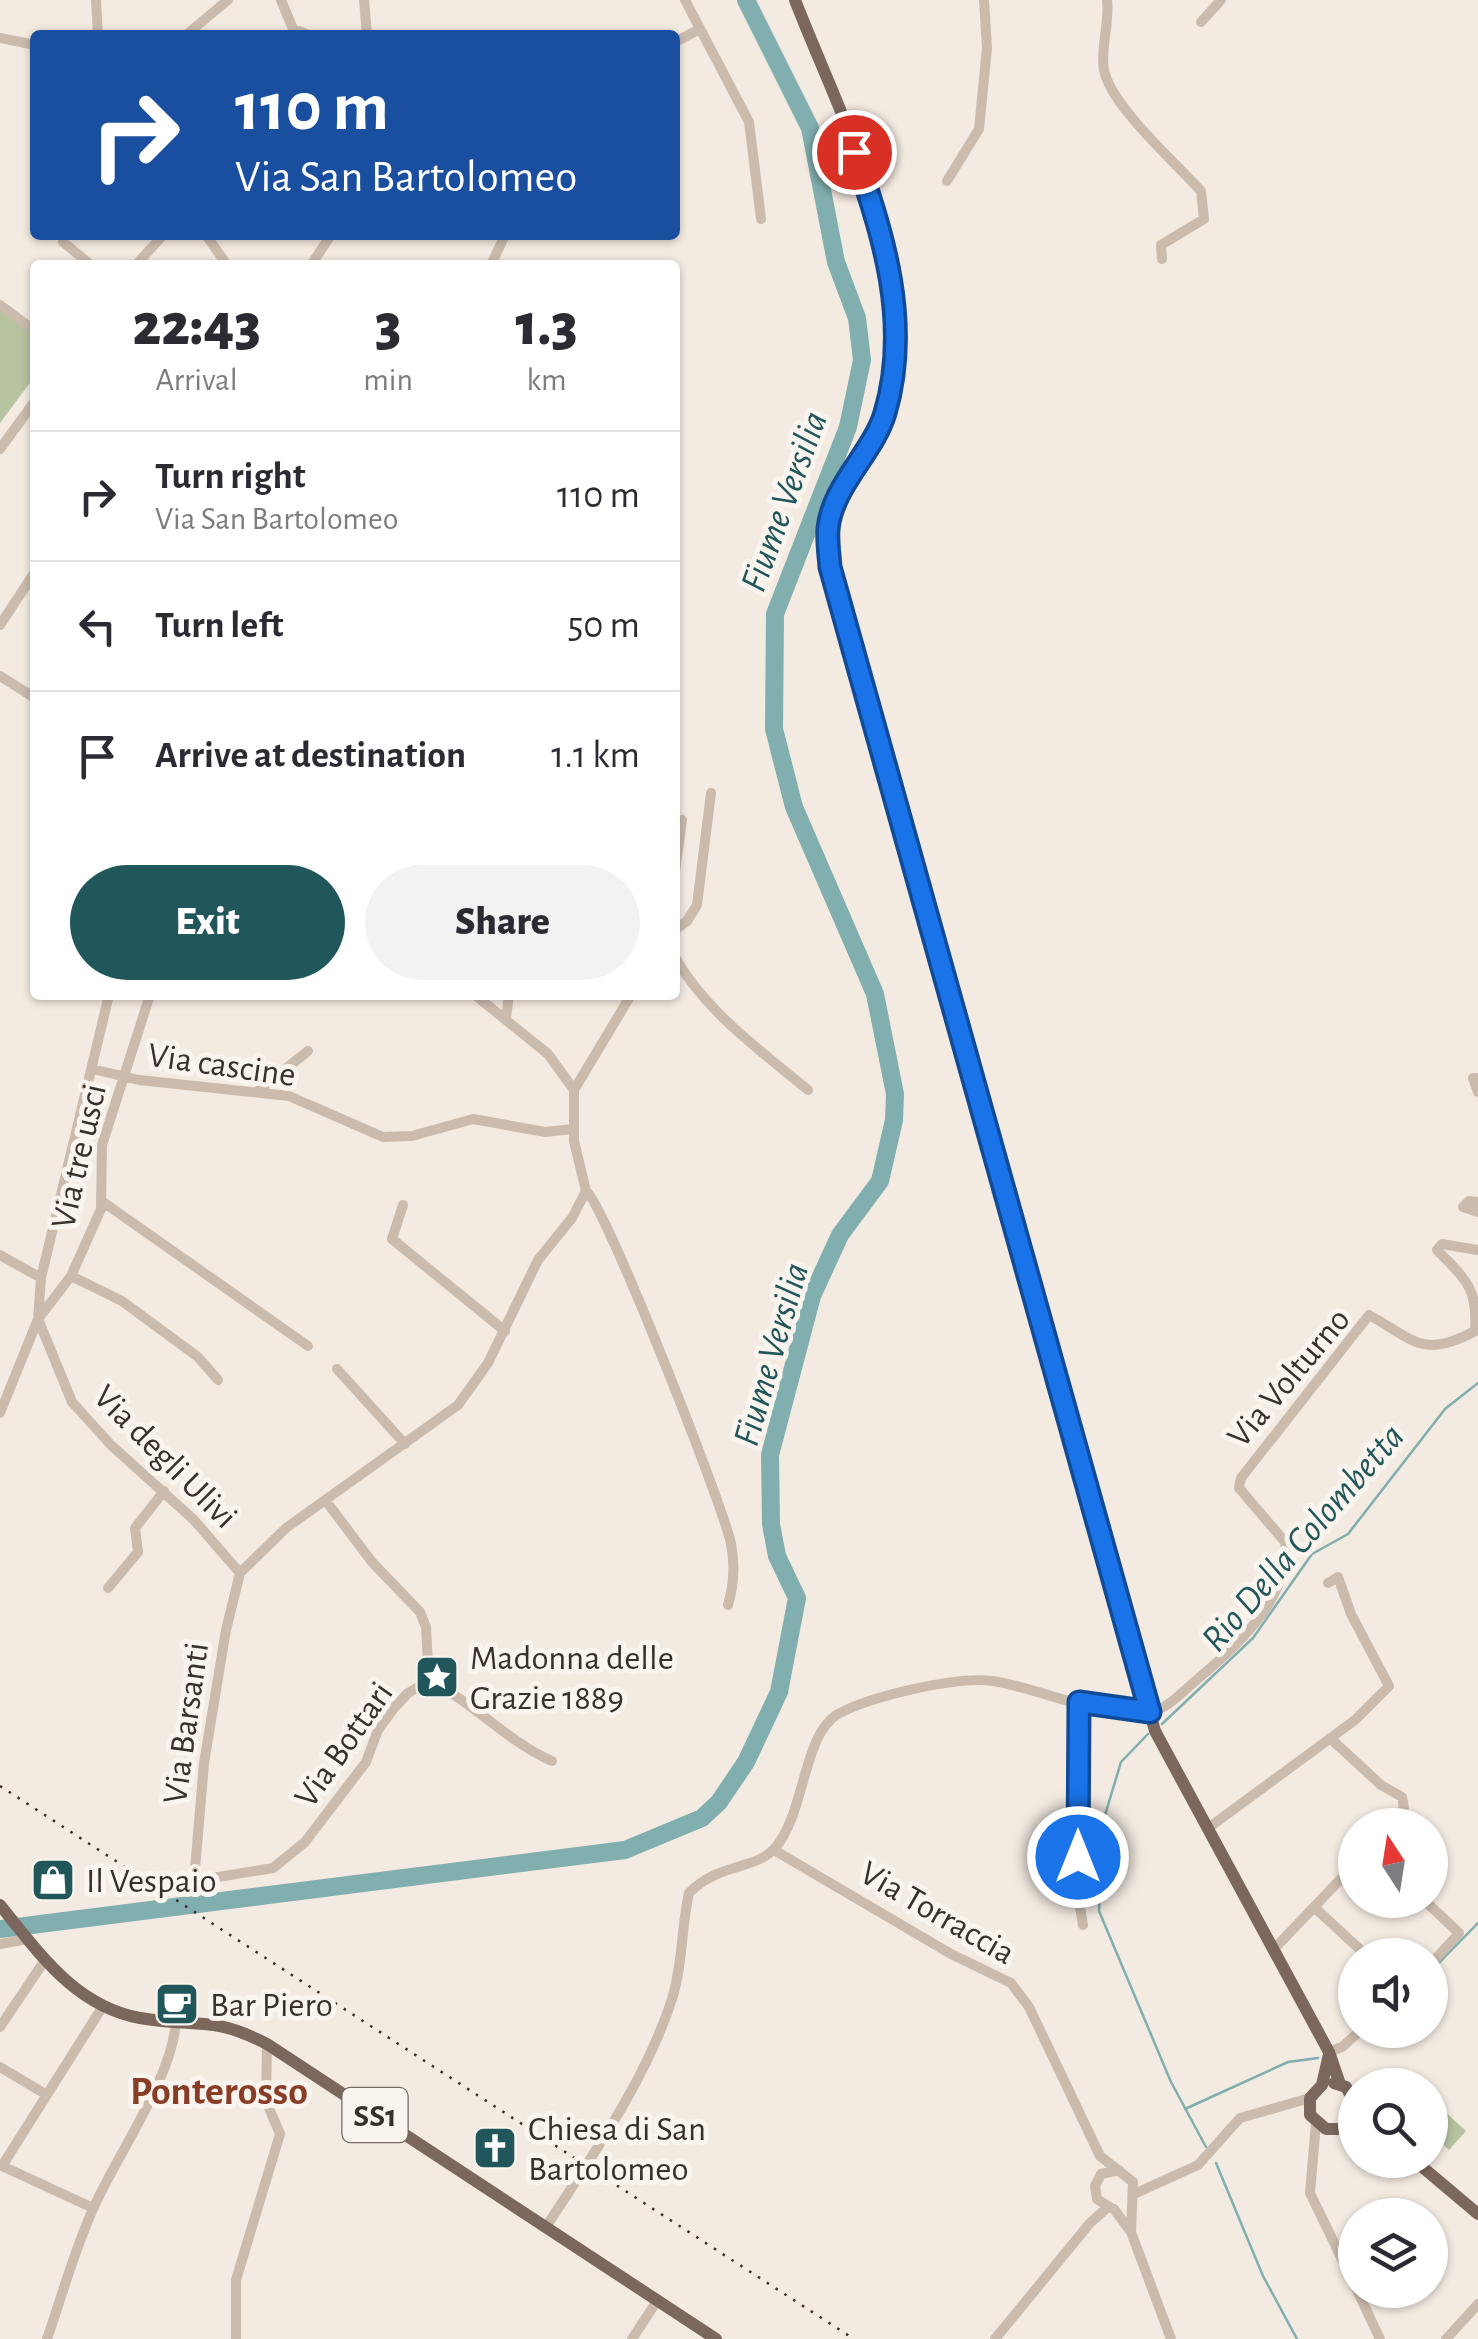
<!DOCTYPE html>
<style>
body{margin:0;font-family:"Alegreya Sans",sans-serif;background:#f2f2f3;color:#2b2b33;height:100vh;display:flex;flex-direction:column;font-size:38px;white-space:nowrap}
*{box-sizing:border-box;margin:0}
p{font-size:32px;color:#7c7c81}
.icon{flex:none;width:55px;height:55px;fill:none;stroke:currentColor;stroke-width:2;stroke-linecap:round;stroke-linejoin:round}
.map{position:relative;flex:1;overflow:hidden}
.sheet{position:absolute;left:30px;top:260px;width:650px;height:740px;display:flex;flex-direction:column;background:#fff;border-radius:10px;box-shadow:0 2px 8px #0004}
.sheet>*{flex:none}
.top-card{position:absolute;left:30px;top:30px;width:650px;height:210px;border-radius:10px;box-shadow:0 2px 8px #0004;background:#1a4fa0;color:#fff;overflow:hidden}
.needle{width:65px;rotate:348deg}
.controls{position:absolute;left:1338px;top:1808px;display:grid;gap:20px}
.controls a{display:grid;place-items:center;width:110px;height:110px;border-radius:50%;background:#fff;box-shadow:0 2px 8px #0004;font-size:50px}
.pin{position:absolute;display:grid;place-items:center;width:85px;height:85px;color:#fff;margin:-42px;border:5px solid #fff;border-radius:50%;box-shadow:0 2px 10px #0007}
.me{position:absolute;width:110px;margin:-55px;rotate:0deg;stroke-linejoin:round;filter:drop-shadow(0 0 8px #0008)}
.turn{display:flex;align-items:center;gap:35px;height:210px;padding:0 40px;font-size:45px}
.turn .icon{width:130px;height:130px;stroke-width:2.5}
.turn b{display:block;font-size:70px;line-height:85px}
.eta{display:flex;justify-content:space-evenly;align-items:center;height:170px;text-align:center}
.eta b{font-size:60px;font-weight:800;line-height:70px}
.cta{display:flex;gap:20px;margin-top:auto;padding:20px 40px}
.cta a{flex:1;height:115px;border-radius:60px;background:#21575b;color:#fff;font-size:40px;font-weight:800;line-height:115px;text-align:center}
.cta a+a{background:#f2f2f3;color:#2b2b33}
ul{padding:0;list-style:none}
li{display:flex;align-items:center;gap:30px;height:130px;padding:0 40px;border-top:2px solid #e1e1e2}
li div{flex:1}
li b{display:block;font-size:38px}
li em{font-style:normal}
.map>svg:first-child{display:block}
.green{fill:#b7c2a1}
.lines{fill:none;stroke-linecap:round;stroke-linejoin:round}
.stream{stroke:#81aeaf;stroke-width:2.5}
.river{stroke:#81aeaf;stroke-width:18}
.minor{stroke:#cbbbad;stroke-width:10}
.major{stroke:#7b675d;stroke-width:12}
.rail{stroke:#3a302b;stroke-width:2.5;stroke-dasharray:2.5 8;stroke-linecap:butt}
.route-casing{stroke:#114b97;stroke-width:25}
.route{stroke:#1a73e8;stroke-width:18}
.labels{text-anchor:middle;stroke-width:10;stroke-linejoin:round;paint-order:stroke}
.shield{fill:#faf4ee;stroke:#746b66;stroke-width:2.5}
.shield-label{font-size:32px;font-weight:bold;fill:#3a302b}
.street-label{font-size:35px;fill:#3a302b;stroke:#faf4ee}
.poi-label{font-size:35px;fill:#3a302b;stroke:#faf4ee;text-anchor:start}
.water-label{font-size:38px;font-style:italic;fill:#21575b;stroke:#faf4ee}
.quarter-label{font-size:40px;font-weight:bold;fill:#873d26;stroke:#faf4ee}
</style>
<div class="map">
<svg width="1478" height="2339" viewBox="0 0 1478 2339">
<rect width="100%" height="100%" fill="#f3eae1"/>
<path class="green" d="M 0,310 L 35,335 L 35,376 L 0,423 Z
M 1430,2098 L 1466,2131 L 1449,2150 L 1430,2132 Z"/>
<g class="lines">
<path class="stream" d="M 1162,1724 L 1253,1638 L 1312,1554 L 1348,1534 L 1445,1409 L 1478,1383
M 1148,1734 L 1121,1762 L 1102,1825 L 1099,1911 L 1171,2082 L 1206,2147
M 1430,1972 L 1478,1923
M 1185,2109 L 1288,2062 L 1318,2058
M 1216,2163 L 1263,2276 L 1297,2339"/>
<path class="river" d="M 0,1929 L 625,1850 L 702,1818 L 719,1802 L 746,1762 L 779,1692 L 797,1598 L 777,1556 L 771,1524 L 770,1455 L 812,1296 L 840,1235 L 880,1181 L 894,1120 L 895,1094 L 875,994 L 794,807 L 774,729 L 775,614 L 848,427 L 862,360 L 857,318 L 836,262 L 810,128 L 746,0"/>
<path class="minor" d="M 96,0 L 98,35
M 281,0 L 293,29 L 309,35
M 364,0 L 367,35
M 685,0 L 749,122 L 761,219
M 1107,0 C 1110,23 1100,48 1104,70 C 1111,106 1175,162 1201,191 L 1204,219 L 1161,245 L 1162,259
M 1201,22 L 1221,0
M 186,35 L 228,0
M 0,38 L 35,45
M 675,42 L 700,29
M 947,181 L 979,129 L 987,48 L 984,0
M 206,235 L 227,265
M 63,242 L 91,265
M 136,265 L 163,235
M 311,265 L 331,235
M 491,265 L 505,235
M 0,305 L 35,331
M 0,449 L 35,401
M 0,625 L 35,572
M 0,676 L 35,698
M 675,872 L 682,820
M 675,930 L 687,921 L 697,905 L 711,793
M 675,957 C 705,1011 761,1051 808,1090
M 150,995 L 102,1145 L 101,1209 L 71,1276 L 38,1319 L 72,1402 L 111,1445 L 194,1520 L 240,1573
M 475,995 L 548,1054 L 574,1090 L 574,1141 L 586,1191 C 604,1203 724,1507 731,1544 C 735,1565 734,1585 728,1605
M 506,1018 L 509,995
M 92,1069 L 139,1080 L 289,1096 L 383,1137 L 412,1136 L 473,1119 L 545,1132 L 573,1129
M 1478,1078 L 1473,1078 L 1478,1092
M 259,1090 L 308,1051
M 574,1090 L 631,995
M 103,1202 L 308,1346
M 1478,1202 L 1469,1201 L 1463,1207 L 1478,1212
M 403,1205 L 392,1239 L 505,1331
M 0,1255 L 41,1278
M 71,1276 L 122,1301 L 198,1357 L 218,1380
M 337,1369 L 405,1444
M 0,1413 L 38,1319 L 41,1278 L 109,995
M 326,1501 L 372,1562 L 420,1612 L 426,1627 L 429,1681 L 408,1693 L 394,1708 L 378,1730 L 366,1762 L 305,1842 L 273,1868 L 194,1881 L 204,1763 L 226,1630 L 240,1573 L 286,1528 L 458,1405 L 488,1363 L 538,1260 L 572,1218 L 586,1191
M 108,1588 L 138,1552 L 135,1528 L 164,1491
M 429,1681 C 474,1702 506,1741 552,1761
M 1079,1702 L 1078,1895 L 1083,1925
M 1330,1738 L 1381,1785 L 1402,1797 L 1404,1808 L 1389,1825
M 1207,1829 L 1355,1720 L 1389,1686 L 1351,1614 L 1338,1577 L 1328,1583
M 774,1850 L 951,1954 L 1011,1983 L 1029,2007 L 1100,2156 L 1133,2182 L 1131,2232
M 1424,1900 L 1459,1933 L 1430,1965
M 1314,1907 L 1366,1955
M 0,1944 L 27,1939
M 1274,1949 L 1355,1864
M 0,2027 L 45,1960
M 1329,2052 L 1342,2047 L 1361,2030
M 0,2067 L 47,2095
M 1316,2123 L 1310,2193 L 1355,2286
M 0,2165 L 93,2208
M 2,2166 L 103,2006
M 1134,2194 L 1198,2165 L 1240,2118 L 1310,2098
M 1111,2208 L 1097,2199 L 1095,2186 L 1101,2174 L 1119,2170
M 1114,2209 L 1131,2232 L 1171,2339
M 546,2227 C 592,2156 646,2080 672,1999 C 683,1964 681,1928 689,1893 C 718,1863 756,1870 775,1848 C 805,1814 803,1734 838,1714 C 871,1696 957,1676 993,1681 C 1043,1689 1098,1718 1150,1712 C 1166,1710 1181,1693 1193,1683 C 1233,1649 1291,1600 1285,1542 L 1239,1488 L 1241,1478 L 1369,1315 C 1414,1340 1423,1359 1475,1331 C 1478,1287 1465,1279 1437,1250 L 1442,1244 L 1478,1250
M 1357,2290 L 1380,2339
M 47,2339 C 62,2296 74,2251 93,2209 C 117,2154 173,2078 176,2020
M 236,2339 L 236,2280 L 280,2134 L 266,2101 L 267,2044
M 632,2339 L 657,2301
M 995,2339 L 1090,2223 L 1108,2207
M 1446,2339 L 1478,2304"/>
<path class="major" d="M 795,0 C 840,116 910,243 892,371 C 890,385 889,403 884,416 C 857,491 813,499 836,591 L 1155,1731 L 1329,2052 L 1340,2084
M 0,1905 C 39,1953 75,2006 140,2018 C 196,2028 211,2015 267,2044 L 716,2339
M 1329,2054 L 1322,2085 L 1310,2098 L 1310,2115 L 1326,2129 L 1355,2129
M 1334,2083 L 1346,2087 L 1355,2103
M 1414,2160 L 1478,2214"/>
<path class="rail" d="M 0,1786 L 854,2339"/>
</g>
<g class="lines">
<defs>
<path id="route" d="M 854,152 C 884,234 911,325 885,413 C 873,453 832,486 828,529 C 827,541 829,554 830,567 L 1150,1712 L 1079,1702 L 1078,1857"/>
</defs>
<use href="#route" class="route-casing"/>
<use href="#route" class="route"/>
</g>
<defs>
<symbol id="sight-square" viewBox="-11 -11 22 22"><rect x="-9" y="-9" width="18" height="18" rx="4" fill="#21575b" stroke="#faf4ee"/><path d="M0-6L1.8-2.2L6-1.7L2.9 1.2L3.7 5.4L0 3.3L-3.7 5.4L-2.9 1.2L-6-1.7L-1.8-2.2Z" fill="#fff"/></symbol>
<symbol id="shop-square" viewBox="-11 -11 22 22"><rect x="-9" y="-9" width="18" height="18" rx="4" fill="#21575b" stroke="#faf4ee"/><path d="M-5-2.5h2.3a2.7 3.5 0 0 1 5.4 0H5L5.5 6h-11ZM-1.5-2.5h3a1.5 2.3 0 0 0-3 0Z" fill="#fff"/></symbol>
<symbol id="cafe-square" viewBox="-11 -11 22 22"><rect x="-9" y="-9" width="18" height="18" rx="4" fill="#21575b" stroke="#faf4ee"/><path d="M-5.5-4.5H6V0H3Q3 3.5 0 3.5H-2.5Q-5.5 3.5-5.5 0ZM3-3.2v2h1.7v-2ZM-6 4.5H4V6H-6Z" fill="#fff"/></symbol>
<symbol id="church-square" viewBox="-11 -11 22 22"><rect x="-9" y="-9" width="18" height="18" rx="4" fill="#21575b" stroke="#faf4ee"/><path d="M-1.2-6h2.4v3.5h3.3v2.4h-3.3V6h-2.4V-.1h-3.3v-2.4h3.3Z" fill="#fff"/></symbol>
</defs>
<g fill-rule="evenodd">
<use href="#sight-square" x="412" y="1652" width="50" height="50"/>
<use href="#shop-square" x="28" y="1855" width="50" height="50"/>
<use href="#cafe-square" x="152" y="1979" width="50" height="50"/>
<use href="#church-square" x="470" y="2123" width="50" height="50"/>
</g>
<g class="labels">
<rect class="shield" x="342.5" y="2088" width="65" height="54" rx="8"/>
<g class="shield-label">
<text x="375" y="2126">SS1</text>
</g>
<g class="street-label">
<text transform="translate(222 1064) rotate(8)" y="12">Via cascine</text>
<text transform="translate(78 1156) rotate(-77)" y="12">Via tre usci</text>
<text transform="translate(1288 1377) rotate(-50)" y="12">Via Volturno</text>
<text transform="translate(166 1456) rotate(45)" y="12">Via degli Ulivi</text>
<text transform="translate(185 1723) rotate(-82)" y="12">Via Barsanti</text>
<text transform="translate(343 1744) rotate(-55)" y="12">Via Bottari</text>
<text transform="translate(938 1912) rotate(30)" y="12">Via Torraccia</text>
</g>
<g class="poi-label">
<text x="470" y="1669">Madonna delle<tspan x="470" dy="40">Grazie 1889</tspan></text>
<text x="86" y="1892">Il Vespaio</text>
<text x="210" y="2016">Bar Piero</text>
<text x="528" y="2140">Chiesa di San<tspan x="528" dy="40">Bartolomeo</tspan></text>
</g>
<g class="water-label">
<text transform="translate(783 501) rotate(-70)" y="13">Fiume Versilia</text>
<text transform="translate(770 1354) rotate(-74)" y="13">Fiume Versilia</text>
<text transform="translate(1302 1537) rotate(-49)" y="13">Rio Della Colombetta</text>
</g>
<g class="quarter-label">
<text x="219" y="2104">Ponterosso</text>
</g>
</g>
</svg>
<div class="controls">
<a><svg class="needle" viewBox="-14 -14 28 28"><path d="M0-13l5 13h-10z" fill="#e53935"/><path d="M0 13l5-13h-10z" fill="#7c7c81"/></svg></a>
<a><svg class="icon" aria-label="sound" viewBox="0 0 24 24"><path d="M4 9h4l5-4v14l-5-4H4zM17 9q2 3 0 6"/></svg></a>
<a><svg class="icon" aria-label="search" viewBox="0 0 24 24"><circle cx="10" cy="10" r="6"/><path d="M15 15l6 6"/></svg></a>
<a><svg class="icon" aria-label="layers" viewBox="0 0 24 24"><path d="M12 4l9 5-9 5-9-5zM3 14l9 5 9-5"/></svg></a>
</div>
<div class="pin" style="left:854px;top:152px;background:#d93025"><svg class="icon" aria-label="arrive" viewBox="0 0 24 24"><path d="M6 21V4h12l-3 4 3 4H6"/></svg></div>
<svg class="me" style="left:1078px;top:1857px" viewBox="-20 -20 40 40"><circle r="17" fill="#1a73e8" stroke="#fff" stroke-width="3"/><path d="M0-11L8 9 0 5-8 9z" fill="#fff"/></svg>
<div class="top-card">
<div class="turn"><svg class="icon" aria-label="right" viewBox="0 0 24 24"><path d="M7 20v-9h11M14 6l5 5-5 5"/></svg><div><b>110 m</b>Via San Bartolomeo</div></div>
</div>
<section class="sheet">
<div class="eta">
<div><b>22:43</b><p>Arrival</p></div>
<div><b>3</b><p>min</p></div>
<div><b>1.3</b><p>km</p></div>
</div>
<ul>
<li><svg class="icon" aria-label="right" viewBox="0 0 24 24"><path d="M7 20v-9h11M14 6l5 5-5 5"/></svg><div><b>Turn right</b><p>Via San Bartolomeo</p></div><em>110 m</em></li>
<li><svg class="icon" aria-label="left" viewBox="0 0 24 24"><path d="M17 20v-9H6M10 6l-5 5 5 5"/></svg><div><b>Turn left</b></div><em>50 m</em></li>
<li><svg class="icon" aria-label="arrive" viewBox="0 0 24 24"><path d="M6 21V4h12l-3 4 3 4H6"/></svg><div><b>Arrive at destination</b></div><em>1.1 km</em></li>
</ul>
<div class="cta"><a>Exit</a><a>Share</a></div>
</section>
</div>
